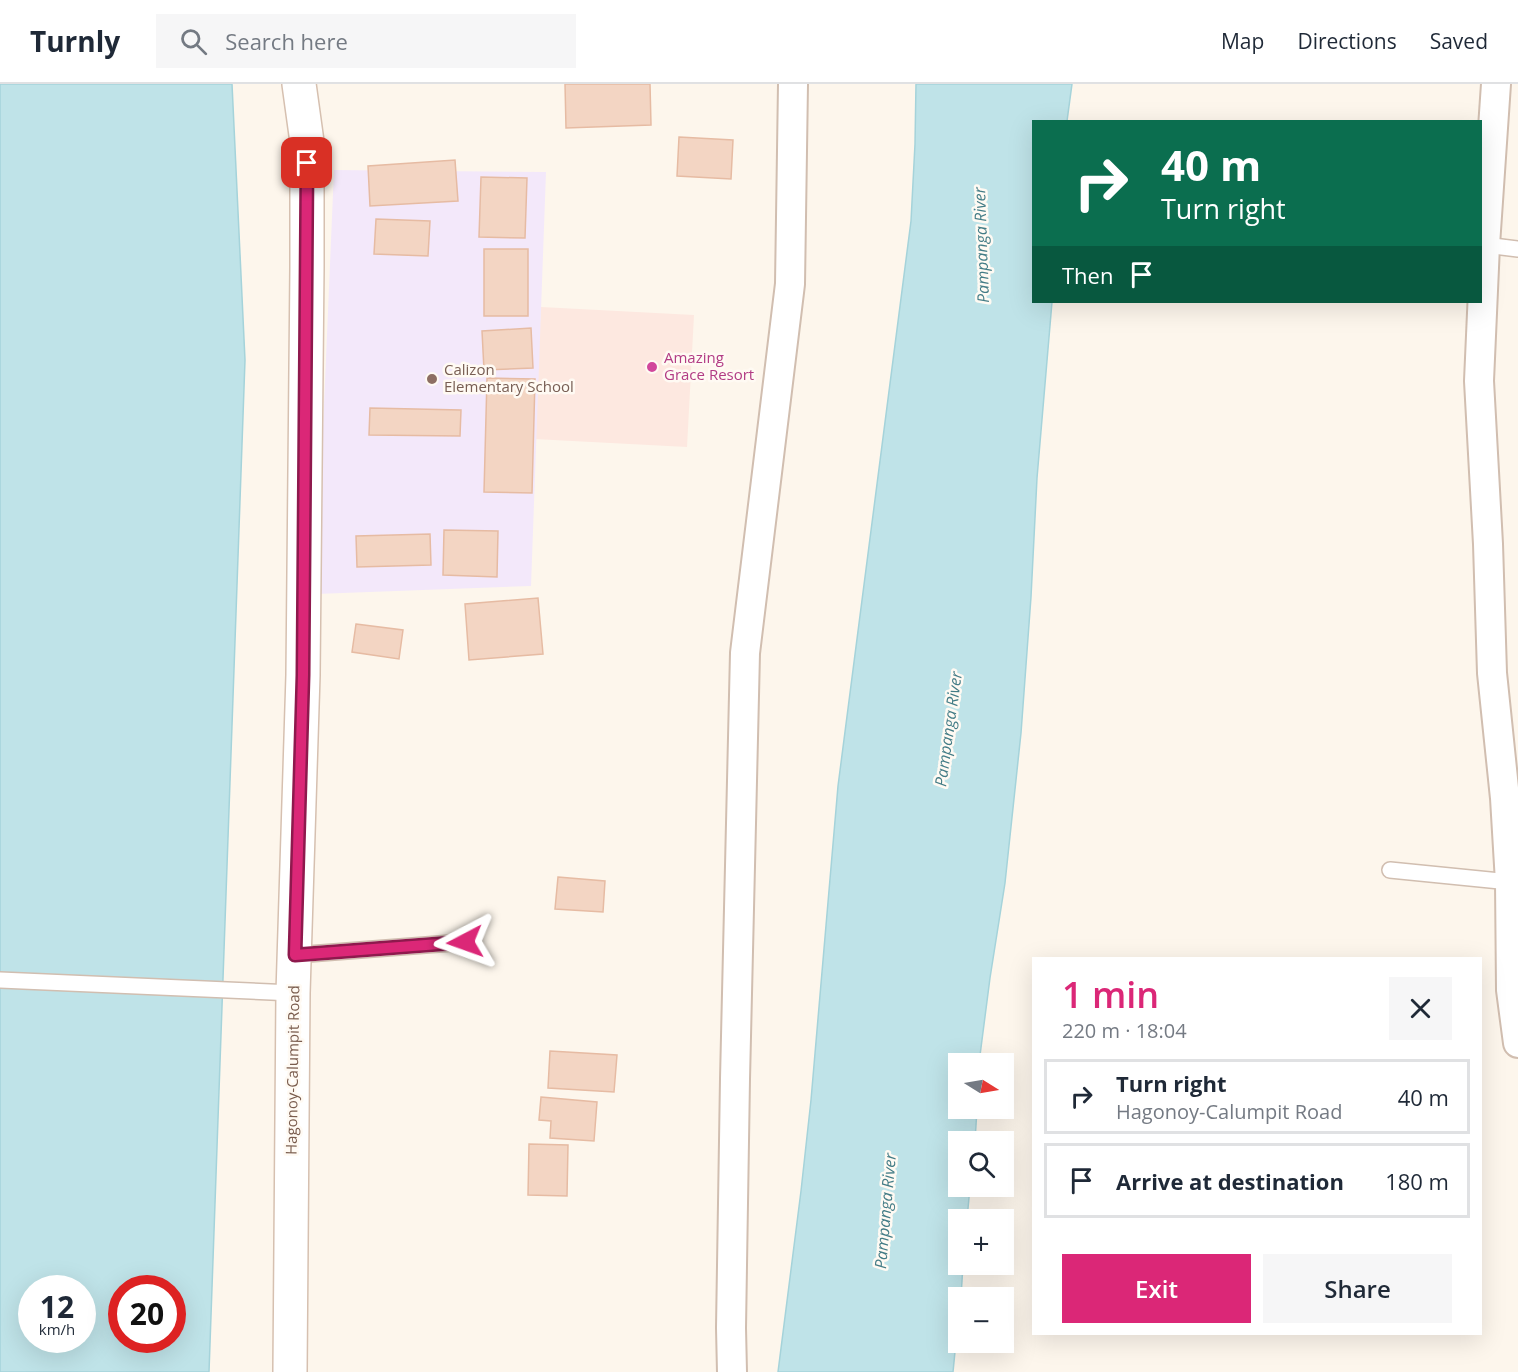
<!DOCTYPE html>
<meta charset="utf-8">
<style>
body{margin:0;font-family:"Open Sans",sans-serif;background:#f6f6f7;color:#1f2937;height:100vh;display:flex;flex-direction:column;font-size:22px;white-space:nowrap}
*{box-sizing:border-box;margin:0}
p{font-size:20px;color:#747a83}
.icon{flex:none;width:33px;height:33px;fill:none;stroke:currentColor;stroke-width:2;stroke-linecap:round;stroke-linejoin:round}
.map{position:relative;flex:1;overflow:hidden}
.drawer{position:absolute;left:1032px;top:873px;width:450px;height:378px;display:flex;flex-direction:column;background:#fff;border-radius:0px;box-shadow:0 6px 24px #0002}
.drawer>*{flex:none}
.banner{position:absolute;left:1032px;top:36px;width:450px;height:183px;border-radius:0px;box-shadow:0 6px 24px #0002;background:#0b6e4f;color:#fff;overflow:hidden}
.needle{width:39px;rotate:101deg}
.fabs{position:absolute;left:948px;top:969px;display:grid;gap:12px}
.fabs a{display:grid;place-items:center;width:66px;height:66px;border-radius:0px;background:#fff;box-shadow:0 6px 24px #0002;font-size:30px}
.speed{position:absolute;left:18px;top:1191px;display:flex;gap:12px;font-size:30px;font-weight:700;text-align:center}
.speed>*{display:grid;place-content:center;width:78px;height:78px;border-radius:50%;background:#fff;box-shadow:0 6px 24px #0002;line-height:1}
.speed small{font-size:15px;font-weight:400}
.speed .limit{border:9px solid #d22;background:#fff;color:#111}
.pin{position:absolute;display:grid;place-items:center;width:51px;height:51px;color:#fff;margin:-26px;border-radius:12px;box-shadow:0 3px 9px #0006}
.me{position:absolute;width:66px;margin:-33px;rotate:266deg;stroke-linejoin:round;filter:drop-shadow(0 0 4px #0008)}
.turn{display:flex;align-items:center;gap:21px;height:126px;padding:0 30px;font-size:27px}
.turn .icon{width:78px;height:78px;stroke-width:2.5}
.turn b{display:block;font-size:42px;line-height:51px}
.then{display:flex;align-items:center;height:57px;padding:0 30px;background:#0003;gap:12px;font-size:22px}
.round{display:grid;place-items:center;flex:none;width:63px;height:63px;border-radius:0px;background:#f6f6f7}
.head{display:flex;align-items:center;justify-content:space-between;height:102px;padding:0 30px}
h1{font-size:36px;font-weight:600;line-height:45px;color:#db2777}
.button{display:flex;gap:12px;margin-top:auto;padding:12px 30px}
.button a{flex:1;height:69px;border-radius:0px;background:#db2777;color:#fff;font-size:24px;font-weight:600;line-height:69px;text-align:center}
.button a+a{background:#f6f6f7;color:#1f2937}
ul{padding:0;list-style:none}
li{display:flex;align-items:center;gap:18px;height:75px;margin:0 12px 9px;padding:0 18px;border:3px solid #e0e1e3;border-radius:0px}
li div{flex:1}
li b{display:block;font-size:22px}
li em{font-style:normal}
header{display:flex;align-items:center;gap:36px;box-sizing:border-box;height:84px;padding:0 30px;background:#fff;border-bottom:2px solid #e0e1e3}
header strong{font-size:28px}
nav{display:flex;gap:33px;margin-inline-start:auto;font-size:21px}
.search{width:420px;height:54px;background:#f6f6f7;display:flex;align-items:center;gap:15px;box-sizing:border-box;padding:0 21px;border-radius:0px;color:#747a83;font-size:22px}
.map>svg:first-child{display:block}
.commercial{fill:#fde8e0}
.education{fill:#f3e8fa}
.water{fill:#bfe3e8;stroke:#a5d3da;stroke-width:1.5;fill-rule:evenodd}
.building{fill:#f3d5c3;stroke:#e6bba3;stroke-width:1.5}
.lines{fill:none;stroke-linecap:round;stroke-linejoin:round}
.service-casing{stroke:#d1beb0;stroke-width:18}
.minor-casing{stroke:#d1beb0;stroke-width:32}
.secondary-casing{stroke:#d6c0b0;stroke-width:36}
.service{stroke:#fff;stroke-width:15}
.minor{stroke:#fff;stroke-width:28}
.secondary{stroke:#fff;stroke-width:33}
.route-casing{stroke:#8e194d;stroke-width:15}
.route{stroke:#db2777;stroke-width:10}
.hotel-dot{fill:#d1479c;stroke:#fffaf3;stroke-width:2}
.education-dot{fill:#8d6e63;stroke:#fffaf3;stroke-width:2}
.labels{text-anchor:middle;stroke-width:5;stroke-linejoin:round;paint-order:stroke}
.hotel-label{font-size:15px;fill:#b23c85;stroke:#fffaf3;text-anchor:start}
.education-label{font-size:15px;fill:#785e54;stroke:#fffaf3;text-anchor:start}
.street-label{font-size:15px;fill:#7a5c4d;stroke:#fffaf3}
.water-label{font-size:16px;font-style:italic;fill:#437c86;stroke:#fffaf3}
</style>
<header>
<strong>Turnly</strong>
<div class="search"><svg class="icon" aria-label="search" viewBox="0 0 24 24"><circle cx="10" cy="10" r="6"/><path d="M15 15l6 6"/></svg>Search here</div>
<nav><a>Map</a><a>Directions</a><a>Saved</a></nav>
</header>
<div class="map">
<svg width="1518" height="1288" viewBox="0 0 1518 1288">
<rect width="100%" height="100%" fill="#fdf6ec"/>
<path class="commercial" d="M 541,223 L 694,231 L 687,363 L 534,355 Z"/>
<path class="education" d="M 334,86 L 546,88 L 531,502 L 316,510 Z"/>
<path class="water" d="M 0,0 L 232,0 L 245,276 L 209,1288 L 0,1288 ZM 32,1204 L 82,1204 L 82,1256 L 32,1256 ZM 122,1204 L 172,1204 L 172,1256 L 122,1256 Z
M 916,0 L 1072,0 L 1067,37 L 1034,38 L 1034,218 L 1052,218 L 1037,394 L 1031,513 L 1021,649 L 1005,799 L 990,894 L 979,979 L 958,980 L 958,1024 L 977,1025 L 975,1057 L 958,1058 L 958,1102 L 970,1103 L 967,1135 L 958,1136 L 958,1180 L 963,1181 L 961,1213 L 958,1214 L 958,1237 L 953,1288 L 778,1288 L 801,1107 L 811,1016 L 838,702 L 911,137 L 915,60 Z"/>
<path class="building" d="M 565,0 L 650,0 L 651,41 L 566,44 Z
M 679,53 L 733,56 L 731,95 L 677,92 Z
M 455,76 L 458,117 L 370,122 L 368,82 Z
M 481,93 L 527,94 L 525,154 L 479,153 Z
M 376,135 L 430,137 L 428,172 L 374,170 Z
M 484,165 L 528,165 L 528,232 L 484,232 Z
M 531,244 L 533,284 L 484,286 L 482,247 Z
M 487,294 L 535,295 L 532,409 L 484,408 Z
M 370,324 L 461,326 L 460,352 L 369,351 Z
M 444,446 L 498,447 L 497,493 L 443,491 Z
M 430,450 L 431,481 L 357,483 L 356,452 Z
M 538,514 L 543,570 L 469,576 L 465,520 Z
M 356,540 L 403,546 L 399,575 L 352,568 Z
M 558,793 L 605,797 L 603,828 L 555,825 Z
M 550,967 L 617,971 L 614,1008 L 548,1004 Z
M 541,1013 L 597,1018 L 594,1057 L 550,1054 L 551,1037 L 539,1036 Z
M 529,1060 L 568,1061 L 567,1112 L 528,1111 Z"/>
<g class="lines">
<defs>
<path id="service" d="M 1485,161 L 1518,165
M 1390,786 L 1510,798
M 295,871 L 465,858
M 0,896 L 293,909"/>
<path id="minor" d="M 1496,0 L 1485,161 L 1479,297 L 1488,460 L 1492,589 L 1505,714 L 1510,798 L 1511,906 L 1518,959
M 732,1288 L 731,1244 L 735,995 L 745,569 L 790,200 L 793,0"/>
<path id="secondary" d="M 290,1288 L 293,909 L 303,591 L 307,183 L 307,58 L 299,0"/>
</defs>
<use href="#service" class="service-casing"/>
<use href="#minor" class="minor-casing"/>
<use href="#secondary" class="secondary-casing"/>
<use href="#service" class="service"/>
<use href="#minor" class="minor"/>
<use href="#secondary" class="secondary"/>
</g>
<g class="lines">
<defs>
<path id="route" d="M 307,79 L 303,591 L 295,871 L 465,858"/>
</defs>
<use href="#route" class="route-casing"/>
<use href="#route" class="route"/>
</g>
<circle class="hotel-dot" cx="652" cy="283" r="6"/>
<circle class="education-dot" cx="432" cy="295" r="6"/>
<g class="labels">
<g class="hotel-label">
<text x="664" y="279">Amazing<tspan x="664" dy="17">Grace Resort</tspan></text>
</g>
<g class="education-label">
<text x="444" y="291">Calizon<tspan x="444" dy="17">Elementary School</tspan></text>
</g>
<g class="street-label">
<text transform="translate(293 986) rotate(-89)" y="5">Hagonoy-Calumpit Road</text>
</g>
<g class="water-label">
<text transform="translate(981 161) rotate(-92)" y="6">Pampanga River</text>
<text transform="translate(948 645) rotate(-82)" y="6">Pampanga River</text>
<text transform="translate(885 1127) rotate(-85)" y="6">Pampanga River</text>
</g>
</g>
</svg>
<div class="fabs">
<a><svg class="needle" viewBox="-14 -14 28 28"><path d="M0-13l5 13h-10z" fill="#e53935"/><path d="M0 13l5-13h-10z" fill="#747a83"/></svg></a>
<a><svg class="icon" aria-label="search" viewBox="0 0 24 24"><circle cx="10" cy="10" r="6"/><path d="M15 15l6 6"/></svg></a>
<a>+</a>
<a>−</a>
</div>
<div class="speed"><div>12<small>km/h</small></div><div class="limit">20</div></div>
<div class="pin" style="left:307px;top:79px;background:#d93025"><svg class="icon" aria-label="arrive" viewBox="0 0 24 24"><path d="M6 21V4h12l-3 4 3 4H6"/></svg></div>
<svg class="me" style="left:465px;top:858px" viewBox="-20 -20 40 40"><path d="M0-17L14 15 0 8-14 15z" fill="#db2777" stroke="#fff" stroke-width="4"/></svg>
<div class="banner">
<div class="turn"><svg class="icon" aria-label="right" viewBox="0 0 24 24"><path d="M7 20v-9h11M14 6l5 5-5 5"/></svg><div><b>40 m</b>Turn right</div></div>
<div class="then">Then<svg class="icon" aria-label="arrive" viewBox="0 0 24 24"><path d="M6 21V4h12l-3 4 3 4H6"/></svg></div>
</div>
<section class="drawer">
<div class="head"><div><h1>1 min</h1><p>220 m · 18:04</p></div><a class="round"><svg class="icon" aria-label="close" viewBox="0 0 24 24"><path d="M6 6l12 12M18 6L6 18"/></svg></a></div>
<ul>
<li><svg class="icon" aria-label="right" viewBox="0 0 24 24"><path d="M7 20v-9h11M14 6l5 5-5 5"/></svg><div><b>Turn right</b><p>Hagonoy-Calumpit Road</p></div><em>40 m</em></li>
<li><svg class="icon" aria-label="arrive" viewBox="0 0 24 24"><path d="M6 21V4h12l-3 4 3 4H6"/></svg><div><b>Arrive at destination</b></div><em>180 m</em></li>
</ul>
<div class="button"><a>Exit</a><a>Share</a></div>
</section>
</div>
